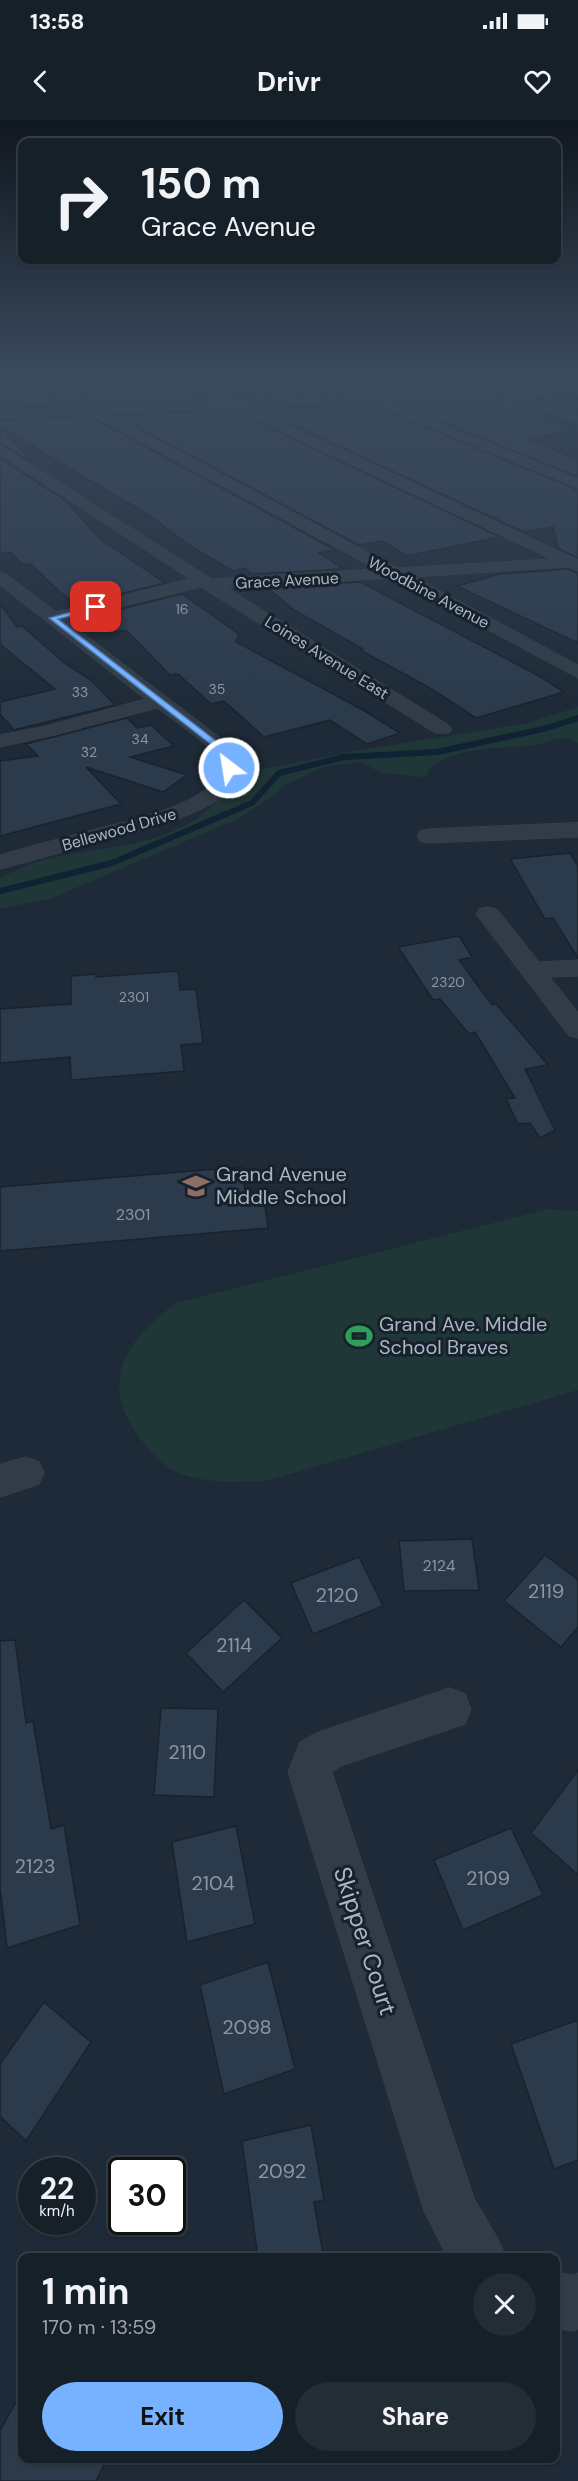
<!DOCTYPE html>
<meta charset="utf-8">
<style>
body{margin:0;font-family:"DM Sans",sans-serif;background:#232d35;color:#f1f3f6;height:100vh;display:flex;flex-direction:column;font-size:22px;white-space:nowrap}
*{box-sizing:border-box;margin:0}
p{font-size:20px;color:#9ea3a8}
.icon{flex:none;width:33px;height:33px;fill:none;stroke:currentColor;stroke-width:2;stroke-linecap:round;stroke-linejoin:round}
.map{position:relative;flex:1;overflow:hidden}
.details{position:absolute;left:18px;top:2133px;width:542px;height:210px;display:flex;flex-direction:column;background:#162029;border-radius:12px;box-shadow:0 2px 4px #0004,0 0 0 2px #353e46}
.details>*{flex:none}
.banner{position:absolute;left:18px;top:18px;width:543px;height:126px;border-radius:12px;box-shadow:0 2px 4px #0004,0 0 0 2px #353e46;background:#162029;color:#f1f3f6;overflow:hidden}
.speed{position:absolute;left:18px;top:2037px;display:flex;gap:12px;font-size:30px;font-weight:700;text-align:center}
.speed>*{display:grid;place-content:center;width:78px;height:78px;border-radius:50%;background:#162029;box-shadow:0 2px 4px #0004,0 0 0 2px #353e46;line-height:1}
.speed small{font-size:15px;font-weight:400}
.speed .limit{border:3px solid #111;border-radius:9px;background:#fff;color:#111}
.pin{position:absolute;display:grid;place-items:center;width:51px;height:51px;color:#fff;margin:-26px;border-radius:12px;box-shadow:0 3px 9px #0006}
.me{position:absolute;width:66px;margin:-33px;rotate:329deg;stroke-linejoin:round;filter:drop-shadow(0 0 4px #0008)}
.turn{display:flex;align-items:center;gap:21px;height:126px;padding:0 24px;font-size:27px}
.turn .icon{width:78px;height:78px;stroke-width:2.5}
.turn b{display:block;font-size:42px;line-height:51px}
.round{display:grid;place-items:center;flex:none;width:63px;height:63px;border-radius:32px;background:#232d35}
.head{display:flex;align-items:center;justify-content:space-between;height:102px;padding:0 24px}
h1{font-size:36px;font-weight:700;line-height:45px}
.button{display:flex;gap:12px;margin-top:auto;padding:12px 24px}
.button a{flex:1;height:69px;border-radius:36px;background:#76b2ff;color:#111;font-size:24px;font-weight:700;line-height:69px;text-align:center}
.button a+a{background:#232d35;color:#f1f3f6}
.status{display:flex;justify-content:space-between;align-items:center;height:42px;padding:0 30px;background:#162029;direction:ltr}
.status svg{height:16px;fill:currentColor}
header{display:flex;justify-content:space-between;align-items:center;height:78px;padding:0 24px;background:#162029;font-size:27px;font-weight:700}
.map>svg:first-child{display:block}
.green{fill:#203738}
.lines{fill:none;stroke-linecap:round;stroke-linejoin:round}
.stream{stroke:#112235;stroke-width:6}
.building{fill:#2c3b4c;stroke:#19232e;stroke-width:1.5}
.street-casing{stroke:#3b4551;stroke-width:1}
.street{fill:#313c48;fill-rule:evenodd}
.route{fill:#76b2ff;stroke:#4d74a6;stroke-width:1.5}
.labels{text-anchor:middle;stroke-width:6;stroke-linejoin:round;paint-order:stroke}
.far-number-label{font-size:14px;fill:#8a96a6}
.far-street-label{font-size:16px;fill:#abb6c5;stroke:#17212c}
.number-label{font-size:16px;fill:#8a96a6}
.poi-label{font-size:20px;fill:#abb6c5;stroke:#17212c;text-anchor:start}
.near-number-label{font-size:20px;fill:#8a96a6}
.near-street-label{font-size:24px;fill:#abb6c5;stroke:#17212c}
</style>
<div class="status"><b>13:58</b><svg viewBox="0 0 49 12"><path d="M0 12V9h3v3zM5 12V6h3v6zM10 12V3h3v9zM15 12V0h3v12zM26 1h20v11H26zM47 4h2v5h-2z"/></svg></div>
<header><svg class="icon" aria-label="back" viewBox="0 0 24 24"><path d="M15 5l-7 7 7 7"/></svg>Drivr<svg class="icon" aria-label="heart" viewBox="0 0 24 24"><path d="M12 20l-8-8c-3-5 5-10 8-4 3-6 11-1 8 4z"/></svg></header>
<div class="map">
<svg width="578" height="2361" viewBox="0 0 578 2361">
<rect width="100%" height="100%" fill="#1e2a37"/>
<path class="green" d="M 578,587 L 578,623 C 559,612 551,623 533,625 C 498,630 459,625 429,649 L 428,655 L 423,657 L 381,653 L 361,642 L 326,646 L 285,665 L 273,676 L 238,699 L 52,778 L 0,789 L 0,757 C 14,752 28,744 43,740 C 101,725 170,729 215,683 C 223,675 227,664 232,655 L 350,632 L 527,603 Z
M 549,1089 L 578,1091 L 578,1270 L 266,1361 C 237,1362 207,1364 179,1353 C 163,1347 149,1330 139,1317 C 97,1260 128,1219 176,1183 Z"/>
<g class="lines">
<path class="stream" d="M 0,771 L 112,743 L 252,683 L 279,653 L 344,637 L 437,632 L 543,609 L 578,598"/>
</g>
<path class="building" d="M 66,255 L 163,255 L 208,279 L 95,284 L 65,268 L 70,267 Z
M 185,255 L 227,255 L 239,260 L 288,255 L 311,266 L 312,260 L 344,274 L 235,279 Z
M 329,255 L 515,255 L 542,265 L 372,273 Z
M 14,264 L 30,273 L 44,271 L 69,285 L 0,288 L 0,266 Z
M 571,277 L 578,279 L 578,293 L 536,278 Z
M 513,278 L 515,283 L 554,298 L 546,299 L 573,310 L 529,319 L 578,340 L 578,357 L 398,284 Z
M 369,284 L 578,370 L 578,438 L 558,428 L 553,407 L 524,412 L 259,289 Z
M 232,290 L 500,417 L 406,436 L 383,421 L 359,425 L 115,295 Z
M 89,296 L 335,430 L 319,433 L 343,449 L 252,454 L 245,448 L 233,451 L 189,425 L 149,395 L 0,307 L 0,300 Z
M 0,307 L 32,343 L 0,323 Z
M 0,338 L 66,381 L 100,419 L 165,463 L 77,484 L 61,473 L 31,444 L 23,445 L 10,432 L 0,434 Z
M 568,449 L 578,453 L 578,523 L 457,466 L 500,454 Z
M 360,462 L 539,556 L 564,572 L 476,598 L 430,568 L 360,530 L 363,529 L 294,490 L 268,468 Z
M 182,474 L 239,514 L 236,522 L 363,590 L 400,613 L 367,624 L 330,600 L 264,617 L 224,581 L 211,584 L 178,554 L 170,555 L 126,510 L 117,512 L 93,496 Z
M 0,484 L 17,507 L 22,506 L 63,542 L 92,561 L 115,585 L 14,610 L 0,594 L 0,582 L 55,569 L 0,524 Z
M 127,598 L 137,608 L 151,605 L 174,626 L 130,637 L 187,655 L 163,672 L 86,647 L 121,684 L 0,716 L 0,641 L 38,636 L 26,624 Z
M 570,733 L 578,746 L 578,838 L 553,798 L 545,799 L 510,739 Z
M 459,816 L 472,837 L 459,840 L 492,885 L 496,884 L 548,945 L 525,949 L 555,1010 L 540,1018 L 530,1003 L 518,1004 L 506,979 L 515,978 L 475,912 L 469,914 L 440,879 L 433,880 L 398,827 Z
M 178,851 L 180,870 L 196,869 L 203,923 L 181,925 L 184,951 L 71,960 L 70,937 L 0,943 L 0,889 L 71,884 L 71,856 L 96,854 L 96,857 Z
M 242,1047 L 246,1080 L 264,1079 L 268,1108 L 0,1131 L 0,1067 Z
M 472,1419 L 479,1470 L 404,1471 L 399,1421 Z
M 545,1435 L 578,1460 L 578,1507 L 561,1527 L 504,1481 Z
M 359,1437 L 383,1486 L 313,1514 L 291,1463 Z
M 244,1480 L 282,1518 L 223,1572 L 186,1533 Z
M 15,1520 L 26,1603 L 33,1601 L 51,1709 L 64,1705 L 80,1805 L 7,1828 L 0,1767 L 0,1521 Z
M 161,1588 L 218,1589 L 214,1677 L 154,1675 Z
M 578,1650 L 578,1755 L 531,1713 Z
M 236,1706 L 255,1804 L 187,1822 L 172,1722 Z
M 511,1708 L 543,1775 L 463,1810 L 434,1740 Z
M 268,1842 L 295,1949 L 224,1974 L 200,1865 Z
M 44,1882 L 91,1922 L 26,2021 L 0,1996 L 0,1944 Z
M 578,1900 L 578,2040 L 554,2049 L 511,1924 Z
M 311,2005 L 324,2080 L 314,2082 L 323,2134 L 310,2138 L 258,2138 L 242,2021 Z
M 22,2271 L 22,2338 L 107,2338 L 96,2361 L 0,2361 L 0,2311 Z"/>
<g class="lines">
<defs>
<path id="street" d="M 21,255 L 36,255 L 94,286 L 217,281 L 165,255 L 180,255 L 235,281 L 353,276 L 307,255 L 323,255 L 372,275 L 578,266 L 578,274 L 525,276 L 578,296 L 578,304 L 516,281 L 515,276 L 388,282 L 578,359 L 578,368 L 369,282 L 250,287 L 578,440 L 578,451 L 568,447 L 414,457 L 578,545 L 578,558 L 392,458 L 227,468 L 449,605 L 452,609 L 449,613 L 435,613 L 201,467 L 66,500 L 227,623 C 287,682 128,714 97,722 C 65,731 33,741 0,749 L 0,735 C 31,726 62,718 93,710 C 120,702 236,681 216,638 C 211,625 169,597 157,588 L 55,615 L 0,627 L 0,615 L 46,606 L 145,579 L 0,465 L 0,452 L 6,454 L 56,492 L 190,459 L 0,335 L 0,325 L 212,459 L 376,449 L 90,294 L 0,298 L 0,290 L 77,287 ZM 232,288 L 551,439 L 397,448 L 107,293 Z
M 578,703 L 578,717 L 428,723 L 420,721 L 417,716 L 420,711 L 428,709 Z
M 488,787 L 497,789 L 539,842 L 578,840 L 578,856 L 550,857 L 578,892 L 578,918 L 569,916 L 476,794 L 479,789 Z
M 26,1337 L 39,1342 L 44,1353 L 39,1364 L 0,1377 L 0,1345 Z
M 450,1568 L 465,1574 L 471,1589 L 465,1604 L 341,1646 L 332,1652 L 474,2078 L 498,2119 L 506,2138 L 448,2138 L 424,2091 L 288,1652 L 300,1622 L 316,1613 Z
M 555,2152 L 573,2155 L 578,2153 L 578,2209 L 573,2211 L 555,2208 Z"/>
</defs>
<use href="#street" class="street-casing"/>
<use href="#street" class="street"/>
</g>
<linearGradient id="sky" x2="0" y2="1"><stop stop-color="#10171e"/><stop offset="0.44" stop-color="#3b4a5e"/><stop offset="1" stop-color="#3b4a5e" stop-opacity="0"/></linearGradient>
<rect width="578" height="586" fill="url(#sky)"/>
<path class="route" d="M 96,485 L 99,489 L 58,499 L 215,620 L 230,635 L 232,649 L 226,649 L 221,635 L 209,623 L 49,498 Z"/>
<defs>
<symbol id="school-bare" viewBox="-9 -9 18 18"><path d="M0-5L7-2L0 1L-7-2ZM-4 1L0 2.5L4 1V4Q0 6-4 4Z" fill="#8d6e63" stroke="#17212c" stroke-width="2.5" paint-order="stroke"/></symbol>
<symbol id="stadium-bare" viewBox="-9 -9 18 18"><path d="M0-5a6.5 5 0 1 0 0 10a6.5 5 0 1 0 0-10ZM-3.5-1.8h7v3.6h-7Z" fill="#2e9e5b" stroke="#17212c" stroke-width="2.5" paint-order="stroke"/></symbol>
</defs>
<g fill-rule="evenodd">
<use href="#school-bare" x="177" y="1047" width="38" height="38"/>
<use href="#stadium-bare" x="340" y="1197" width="38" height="38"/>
</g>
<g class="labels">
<g class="far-number-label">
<text x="182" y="494">16</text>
<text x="217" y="574">35</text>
<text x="80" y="577">33</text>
<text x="140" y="624">34</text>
<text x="89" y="637">32</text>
<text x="448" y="867">2320</text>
<text x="134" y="882">2301</text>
</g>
<g class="far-street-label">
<text transform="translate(287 460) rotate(-3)" y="6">Grace Avenue</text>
<text transform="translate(429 472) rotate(28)" y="6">Woodbine Avenue</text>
<text transform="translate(327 537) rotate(32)" y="6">Loines Avenue East</text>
<text transform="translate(119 709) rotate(-16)" y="6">Bellewood Drive</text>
</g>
<g class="number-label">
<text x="133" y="1100">2301</text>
<text x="439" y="1451">2124</text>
</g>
<g class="poi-label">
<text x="216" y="1061">Grand Avenue<tspan x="216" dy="23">Middle School</tspan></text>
<text x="379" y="1211">Grand Ave. Middle<tspan x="379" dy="23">School Braves</tspan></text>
</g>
<g class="near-number-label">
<text x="546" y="1478">2119</text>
<text x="337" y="1482">2120</text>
<text x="234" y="1532">2114</text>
<text x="187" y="1639">2110</text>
<text x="35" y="1753">2123</text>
<text x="488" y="1765">2109</text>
<text x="213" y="1770">2104</text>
<text x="247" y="1914">2098</text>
<text x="282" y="2058">2092</text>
</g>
<g class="near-street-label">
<text transform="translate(365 1821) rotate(72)" y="8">Skipper Court</text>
</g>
</g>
</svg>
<div class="speed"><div>22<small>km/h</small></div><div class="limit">30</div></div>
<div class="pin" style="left:96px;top:487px;background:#d93025"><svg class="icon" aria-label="arrive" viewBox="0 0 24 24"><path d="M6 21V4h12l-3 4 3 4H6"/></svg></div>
<svg class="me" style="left:229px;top:648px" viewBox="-20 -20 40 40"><circle r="17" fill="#76b2ff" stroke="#fff" stroke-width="3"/><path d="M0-11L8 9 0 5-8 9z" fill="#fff"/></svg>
<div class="banner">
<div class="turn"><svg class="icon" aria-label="right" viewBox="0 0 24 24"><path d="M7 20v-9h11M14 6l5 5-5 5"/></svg><div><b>150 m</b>Grace Avenue</div></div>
</div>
<section class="details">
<div class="head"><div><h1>1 min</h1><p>170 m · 13:59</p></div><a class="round"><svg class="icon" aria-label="close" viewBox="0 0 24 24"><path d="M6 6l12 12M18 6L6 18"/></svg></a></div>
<div class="button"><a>Exit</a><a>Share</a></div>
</section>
</div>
